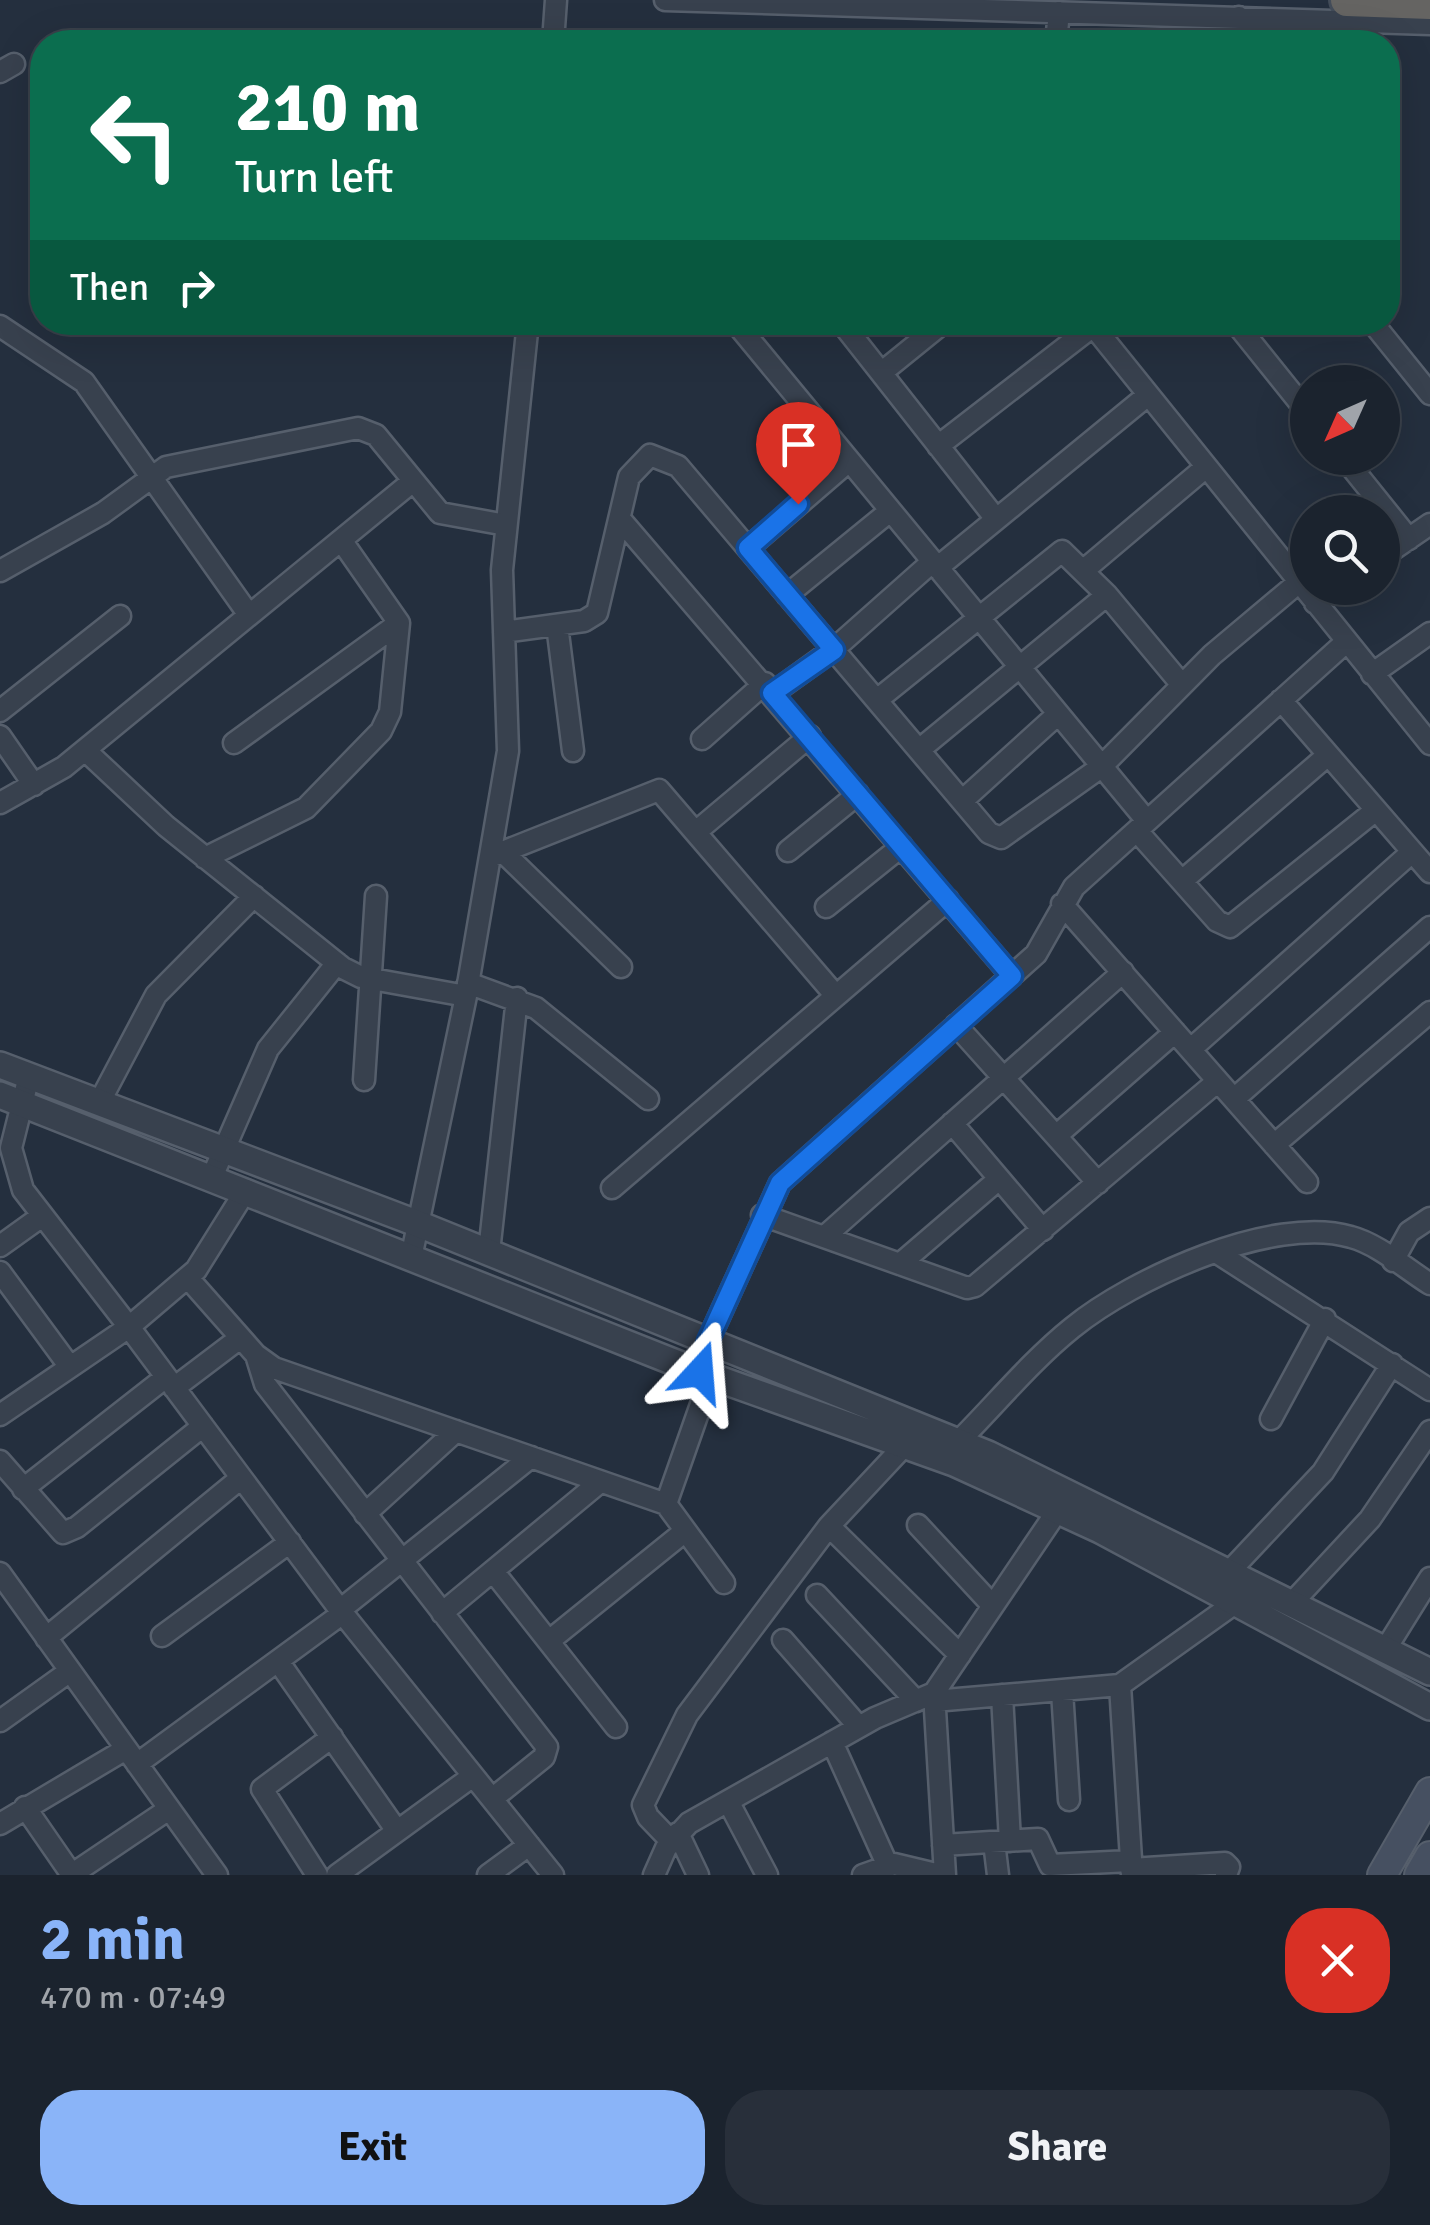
<!DOCTYPE html>
<meta charset="utf-8">
<style>
body{margin:0;font-family:Signika,sans-serif;background:#282f3a;color:#f1f3f6;height:100vh;display:flex;flex-direction:column;font-size:38px;white-space:nowrap}
*{box-sizing:border-box;margin:0}
p{font-size:32px;color:#a0a4aa}
.icon{flex:none;width:55px;height:55px;fill:none;stroke:currentColor;stroke-width:2;stroke-linecap:round;stroke-linejoin:round}
.map{position:relative;height:1875px;overflow:hidden}
.details{display:flex;flex-direction:column;background:#1b232e;flex:1}
.details>*{flex:none}
.hud{position:absolute;left:30px;top:30px;width:1370px;height:305px;border-radius:40px;box-shadow:0 10px 40px #0002,0 0 0 2px #39404a;background:#0b6e4f;color:#fff;overflow:hidden}
.needle{width:65px;rotate:225deg}
.tools{position:absolute;left:1290px;top:365px;display:grid;gap:20px}
.tools a{display:grid;place-items:center;width:110px;height:110px;border-radius:50%;background:#1b232e;box-shadow:0 10px 40px #0002,0 0 0 2px #39404a;font-size:50px}
.pin{position:absolute;display:grid;place-items:center;width:85px;height:85px;color:#fff;margin:-102px -42px;border-radius:50% 50% 50% 0;rotate:-45deg;box-shadow:0 0 10px #0007}
.pin .icon{rotate:45deg}
.me{position:absolute;width:110px;margin:-55px;rotate:19deg;stroke-linejoin:round;filter:drop-shadow(0 0 8px #0008)}
.turn{display:flex;align-items:center;gap:35px;height:210px;padding:0 40px;font-size:45px}
.turn .icon{width:130px;height:130px;stroke-width:2.5}
.turn b{display:block;font-size:70px;line-height:85px}
.then{display:flex;align-items:center;height:95px;padding:0 40px;background:#0003;gap:20px;font-size:38px}
.round{display:grid;place-items:center;flex:none;width:105px;height:105px;border-radius:40px;background:#282f3a}
.overview{display:flex;align-items:center;justify-content:space-between;height:170px;padding:0 40px}
h1{font-size:60px;font-weight:700;line-height:75px;color:#8ab4f8}
.button{display:flex;gap:20px;margin-top:auto;padding:20px 40px}
.button a{flex:1;height:115px;border-radius:40px;background:#8ab4f8;color:#111;font-size:40px;font-weight:700;line-height:115px;text-align:center}
.button a+a{background:#282f3a;color:#f1f3f6}
.map>svg:first-child{display:block}
.lines{fill:none;stroke-linecap:round;stroke-linejoin:round}
.minor-casing{stroke:#565f6c;stroke-width:25}
.tertiary-casing{stroke:#565f6c;stroke-width:30}
.secondary-casing{stroke:#565f6c;stroke-width:32}
.trunk-casing{stroke:#434c59;stroke-width:38}
.minor{stroke:#38414e;stroke-width:20}
.tertiary{stroke:#38414e;stroke-width:25}
.secondary{stroke:#465061;stroke-width:28}
.trunk{stroke:#656462;stroke-width:32}
.route-casing{stroke:#114b97;stroke-width:25}
.route{stroke:#1a73e8;stroke-width:18}
</style>
<div class="map">
<svg width="1430" height="1875" viewBox="0 0 1430 1875">
<rect width="100%" height="100%" fill="#242f3e"/>
<g class="lines">
<defs>
<path id="minor" d="M 665,0 L 1430,24
M 1239,17 L 1241,42
M 553,42 L 556,0
M 1056,42 L 1059,12
M 0,72 L 14,64
M 735,322 L 1147,821
M 841,322 L 996,519
M 1090,322 L 1430,744
M 1235,322 L 1308,413
M 1372,322 L 1430,394
M 0,326 L 84,382 L 249,615
M 881,373 L 944,322
M 938,446 L 1093,326
M 1344,458 L 1409,539
M 620,519 L 1012,976
M 748,548 L 849,461
M 1382,557 L 1430,524
M 937,568 L 1148,395
M 1084,570 L 1206,467
M 0,571 L 103,513 L 166,467 L 358,428 L 376,435 L 440,513 L 506,525
M 787,595 L 890,511
M 1315,603 L 1338,588
M 557,625 L 573,751
M 504,632 L 584,621 L 597,613 L 629,477 L 650,455 L 678,466 L 989,833 L 1001,838 L 1101,767 L 1212,655 L 1299,582
M 1372,674 L 1430,633
M 773,693 L 834,649 L 932,562
M 877,700 L 1062,551 L 1107,595 L 1182,685
M 1281,700 L 1430,872
M 0,711 L 120,616
M 0,736 L 34,785
M 702,739 L 765,683
M 234,743 L 399,623
M 85,750 L 166,826 L 343,968 L 361,977 L 466,996
M 919,750 L 1107,595
M 962,801 L 1058,714
M 0,803 L 64,767 L 413,481
M 697,831 L 810,736
M 1137,831 L 1217,921 L 1230,927 L 1376,810
M 788,851 L 858,794
M 503,852 L 621,967
M 490,857 L 659,790 L 836,996
M 205,858 L 306,808 L 381,731 L 390,712 L 399,623 L 341,540
M 1182,881 L 1328,755
M 1062,904 L 1307,1182
M 826,907 L 902,846
M 468,983 L 536,1008 L 648,1099
M 956,1025 L 1098,1183
M 1191,1049 L 1412,852
M 29,1076 L 11,1148 L 23,1190 L 129,1327 L 196,1270 L 246,1190
M 364,1080 L 376,896
M 1234,1099 L 1430,927
M 99,1103 L 156,995 L 254,896
M 952,1123 L 1043,1230
M 1056,1136 L 1175,1032
M 1274,1145 L 1430,1012
M 212,1177 L 268,1049 L 337,963
M 612,1188 L 948,900
M 762,1215 L 967,1288 L 975,1286 L 1218,1081
M 824,1237 L 1123,972
M 0,1246 L 42,1216
M 489,1252 L 517,998
M 1216,1252 L 1430,1390
M 411,1258 L 466,996 L 508,751 L 502,570 L 528,322
M 1393,1261 L 1409,1232 L 1430,1218
M 900,1264 L 999,1179
M 0,1272 L 70,1367
M 188,1278 L 256,1355 L 274,1368 L 666,1504
M 256,1355 L 265,1384 L 547,1747 L 544,1757 L 492,1799
M 699,1372 L 708,1341 L 780,1183 L 1036,954 L 1074,887 L 1346,642
M 711,1376 L 666,1504 L 724,1583
M 174,1388 L 240,1338
M 0,1415 L 129,1327 L 340,1610 L 553,1875
M 1271,1419 L 1325,1319
M 958,1442 C 995,1405 1031,1361 1072,1328 C 1132,1279 1273,1214 1351,1237 C 1378,1244 1406,1269 1430,1284
M 0,1461 L 63,1533 L 77,1527 L 203,1426
M 23,1489 L 166,1377
M 365,1514 L 456,1431
M 918,1525 L 993,1606
M 829,1526 L 960,1655
M 493,1571 L 616,1727
M 0,1573 L 217,1875
M 1228,1573 L 1323,1472 L 1392,1364
M 817,1595 L 916,1701
M 1291,1604 L 1370,1519 L 1430,1431
M 340,1610 L 531,1457
M 442,1613 L 600,1482
M 162,1636 L 290,1542
M 46,1638 L 241,1478
M 783,1640 L 859,1727
M 549,1641 L 684,1532
M 1385,1650 L 1430,1578
M 278,1661 L 397,1831
M 1120,1685 L 1132,1875
M 1062,1691 L 1069,1800
M 934,1693 L 945,1875
M 1002,1695 L 1010,1841
M 934,1701 L 1120,1685 L 1235,1603
M 0,1721 L 70,1671
M 832,1742 L 887,1864
M 137,1764 L 343,1613
M 728,1801 L 767,1875
M 25,1807 L 72,1875
M 0,1824 L 126,1749
M 678,1833 L 698,1875
M 671,1841 L 648,1817 L 643,1805 L 687,1715 L 829,1526 L 905,1445
M 994,1842 L 998,1875
M 943,1845 L 1038,1839 L 1050,1865 L 1130,1861
M 1131,1869 L 1225,1863 L 1229,1867 L 1226,1875
M 71,1875 L 169,1809
M 317,1875 L 262,1789 L 332,1737
M 337,1875 L 473,1776
M 488,1875 L 529,1845
M 654,1875 L 666,1848 L 689,1823 L 875,1718 L 934,1693 L 1064,1501
M 863,1875 L 894,1864 L 940,1875"/>
<path id="tertiary" d="M 0,1065 L 416,1223 L 988,1454 L 1430,1672
M 0,1095 L 699,1372 L 954,1463 L 1100,1530 L 1430,1707"/>
<path id="secondary" d="M 1382,1875 L 1430,1792
M 1419,1875 L 1430,1856"/>
<path id="trunk" d="M 1347,0 L 1430,3"/>
</defs>
<use href="#minor" class="minor-casing"/>
<use href="#tertiary" class="tertiary-casing"/>
<use href="#secondary" class="secondary-casing"/>
<use href="#trunk" class="trunk-casing"/>
<use href="#minor" class="minor"/>
<use href="#tertiary" class="tertiary"/>
<use href="#secondary" class="secondary"/>
<use href="#trunk" class="trunk"/>
</g>
<g class="lines">
<defs>
<path id="route" d="M 700,1372 L 708,1341 L 780,1183 L 1012,976 L 772,693 L 834,650 L 748,548 L 798,504"/>
</defs>
<use href="#route" class="route-casing"/>
<use href="#route" class="route"/>
</g>
</svg>
<div class="tools">
<a><svg class="needle" viewBox="-14 -14 28 28"><path d="M0-13l5 13h-10z" fill="#e53935"/><path d="M0 13l5-13h-10z" fill="#a0a4aa"/></svg></a>
<a><svg class="icon" aria-label="search" viewBox="0 0 24 24"><circle cx="10" cy="10" r="6"/><path d="M15 15l6 6"/></svg></a>
</div>
<div class="pin" style="left:798px;top:504px;background:#d93025"><svg class="icon" aria-label="arrive" viewBox="0 0 24 24"><path d="M6 21V4h12l-3 4 3 4H6"/></svg></div>
<svg class="me" style="left:700px;top:1372px" viewBox="-20 -20 40 40"><path d="M0-17L14 15 0 8-14 15z" fill="#1a73e8" stroke="#fff" stroke-width="4"/></svg>
<div class="hud">
<div class="turn"><svg class="icon" aria-label="left" viewBox="0 0 24 24"><path d="M17 20v-9H6M10 6l-5 5 5 5"/></svg><div><b>210 m</b>Turn left</div></div>
<div class="then">Then<svg class="icon" aria-label="right" viewBox="0 0 24 24"><path d="M7 20v-9h11M14 6l5 5-5 5"/></svg></div>
</div>
</div>
<section class="details">
<div class="overview"><div><h1>2 min</h1><p>470 m · 07:49</p></div><a class="round" style="background:#d93025;color:#fff"><svg class="icon" aria-label="close" viewBox="0 0 24 24"><path d="M6 6l12 12M18 6L6 18"/></svg></a></div>
<div class="button"><a>Exit</a><a>Share</a></div>
</section>
